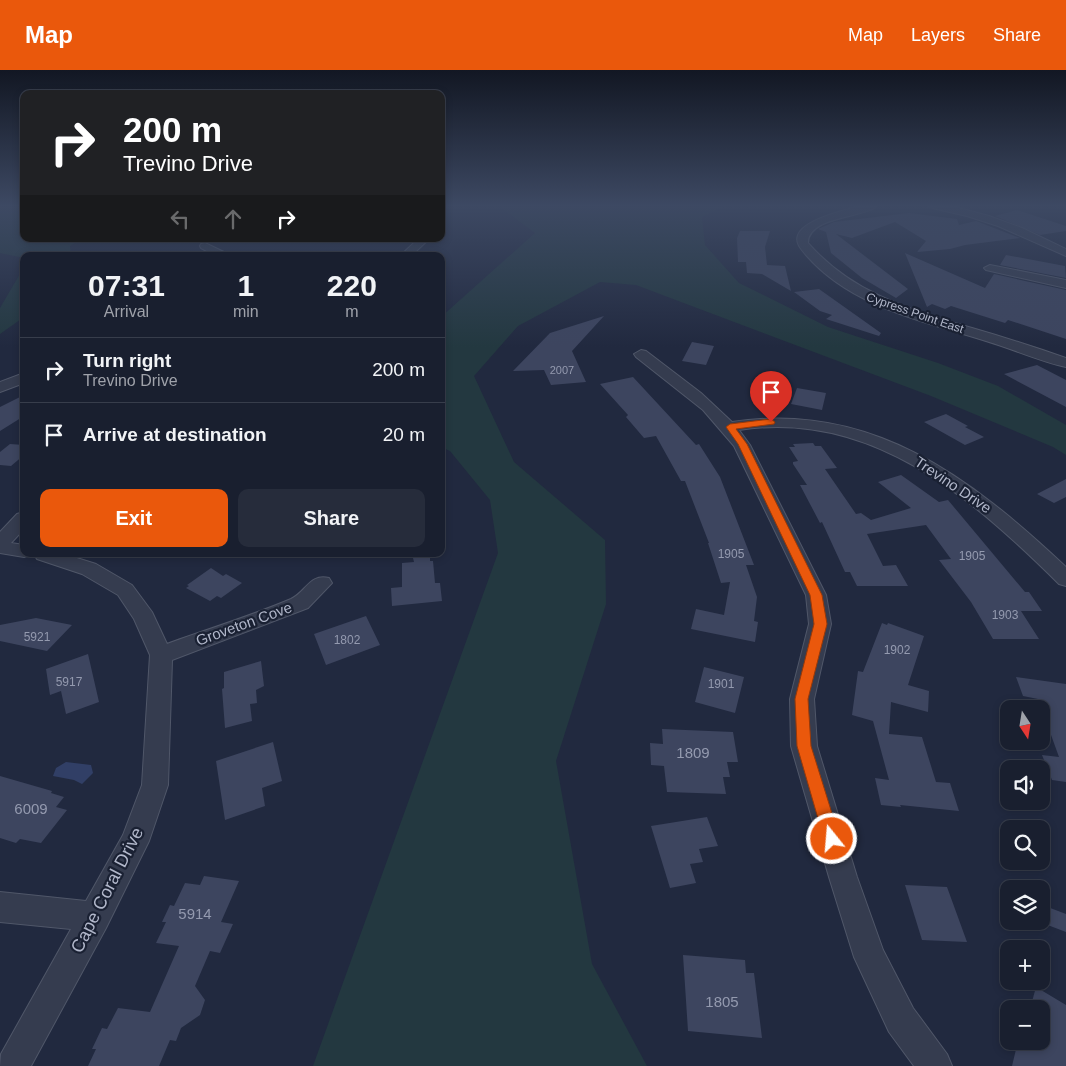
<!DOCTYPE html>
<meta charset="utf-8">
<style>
body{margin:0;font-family:Arial,sans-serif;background:#262c3b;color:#f1f3f6;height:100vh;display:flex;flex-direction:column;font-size:19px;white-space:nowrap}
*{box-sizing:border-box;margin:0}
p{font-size:16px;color:#9fa2aa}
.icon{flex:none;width:28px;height:28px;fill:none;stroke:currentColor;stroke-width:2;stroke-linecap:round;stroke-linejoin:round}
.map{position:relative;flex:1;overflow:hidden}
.drawer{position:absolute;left:20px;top:182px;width:425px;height:305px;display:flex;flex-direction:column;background:#191f2f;border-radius:10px;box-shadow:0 2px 8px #0003,0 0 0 1px #373d4b}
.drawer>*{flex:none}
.top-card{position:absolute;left:20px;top:20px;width:425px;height:152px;border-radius:10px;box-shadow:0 2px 8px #0003,0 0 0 1px #373d4b;background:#202124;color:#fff;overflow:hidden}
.needle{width:32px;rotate:168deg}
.fabs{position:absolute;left:1000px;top:630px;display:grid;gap:10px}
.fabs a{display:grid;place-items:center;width:50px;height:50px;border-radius:10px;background:#191f2f;box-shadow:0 2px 8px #0003,0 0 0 1px #373d4b;font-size:25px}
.pin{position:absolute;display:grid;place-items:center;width:42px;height:42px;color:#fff;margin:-51px -21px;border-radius:50% 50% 50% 0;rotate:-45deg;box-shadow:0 0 5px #0007}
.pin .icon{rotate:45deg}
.me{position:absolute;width:55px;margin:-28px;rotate:343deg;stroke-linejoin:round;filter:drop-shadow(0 0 4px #0008)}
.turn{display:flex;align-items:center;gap:18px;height:105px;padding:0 20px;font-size:22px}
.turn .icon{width:65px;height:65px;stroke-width:2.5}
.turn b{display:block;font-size:35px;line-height:42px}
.lanes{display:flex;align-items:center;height:48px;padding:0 20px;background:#0003;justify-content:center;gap:25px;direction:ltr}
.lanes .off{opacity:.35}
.eta{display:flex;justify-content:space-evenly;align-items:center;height:85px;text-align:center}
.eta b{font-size:30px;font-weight:800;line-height:35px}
.button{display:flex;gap:10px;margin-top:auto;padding:10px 20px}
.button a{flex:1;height:58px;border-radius:10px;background:#ea580c;color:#fff;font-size:20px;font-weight:800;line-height:58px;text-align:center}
.button a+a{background:#262c3b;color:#f1f3f6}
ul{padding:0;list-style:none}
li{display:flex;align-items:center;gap:15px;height:65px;padding:0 20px;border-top:1px solid #373d4b}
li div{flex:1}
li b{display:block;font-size:19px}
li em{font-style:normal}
header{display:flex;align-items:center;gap:30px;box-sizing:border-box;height:70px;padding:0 25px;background:#ea580c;color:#fff}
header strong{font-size:24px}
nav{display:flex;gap:28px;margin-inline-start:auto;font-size:18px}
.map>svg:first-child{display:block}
.green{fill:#233840}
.water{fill:#313f66}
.building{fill:#3d455f}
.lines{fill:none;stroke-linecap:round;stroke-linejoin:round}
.minor-casing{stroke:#505769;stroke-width:2}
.minor{fill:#353c4f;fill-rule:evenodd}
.route{fill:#ea580c;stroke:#983908}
.labels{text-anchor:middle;stroke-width:4.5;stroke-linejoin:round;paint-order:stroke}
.far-number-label{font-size:11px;fill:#949aaf}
.far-street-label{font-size:12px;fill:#b1b7ca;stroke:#1a2133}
.number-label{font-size:12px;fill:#949aaf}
.street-label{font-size:15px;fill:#b1b7ca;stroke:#1a2133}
.near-number-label{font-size:15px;fill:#949aaf}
.near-street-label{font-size:18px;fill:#b1b7ca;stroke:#1a2133}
</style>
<header>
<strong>Map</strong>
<nav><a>Map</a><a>Layers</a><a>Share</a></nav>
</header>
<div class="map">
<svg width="1066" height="996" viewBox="0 0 1066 996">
<rect width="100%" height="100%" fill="#21293f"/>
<path class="green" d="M 0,137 L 24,137 L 24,169 L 81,169 L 70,176 L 71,186 L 24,186 L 24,188 L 0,183 Z
M 500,137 L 722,137 L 702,147 L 705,175 L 739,213 L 828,257 L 938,293 L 998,316 L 1066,355 L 1066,385 L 1053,377 L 931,326 L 636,215 L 600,212 L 518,256 L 474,306 L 514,392 L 605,470 L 606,534 L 556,691 L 592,894 L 647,996 L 313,996 L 498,483 L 490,430 L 450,381 L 441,377 L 441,247 L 535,163 Z
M 24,197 L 24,247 L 0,264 L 0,238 Z"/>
<path class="water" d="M 66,692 L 91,695 L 93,703 L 82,714 L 74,710 L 53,706 L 56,698 Z"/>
<path class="building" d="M 1017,140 L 1066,156 L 1066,161 L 1040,165 L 995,146 Z
M 909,143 L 957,149 L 959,155 L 976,151 L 1020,168 L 965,175 L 950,179 L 917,182 L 926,171 L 895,152 L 852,168 L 836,164 L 908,219 L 896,228 L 862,208 L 831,183 L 826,162 L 818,159 L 834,152 Z
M 740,161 L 770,161 L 765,177 L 767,195 L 785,196 L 791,221 L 762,204 L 747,203 L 746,192 L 738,192 L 737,168 Z
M 905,183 L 985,218 L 994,204 L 1066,220 L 1066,269 L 1008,250 L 1005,253 L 951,236 L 945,239 L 932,234 L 927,237 Z
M 1006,185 L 1065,196 L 1066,208 L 1000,195 Z
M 819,219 L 881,263 L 879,266 L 826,249 L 832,245 L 820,241 L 794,222 Z
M 604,246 L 572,281 L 586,312 L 551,315 L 544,300 L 513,301 L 550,263 Z
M 692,272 L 714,276 L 706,295 L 682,291 Z
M 1037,295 L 1066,310 L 1066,337 L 1004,304 Z
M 633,307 L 696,375 L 699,374 L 720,407 L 754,495 L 746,495 L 757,527 L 754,551 L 758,552 L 755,572 L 691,559 L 696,539 L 724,545 L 730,512 L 721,513 L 708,473 L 709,473 L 685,411 L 681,411 L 656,366 L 644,368 L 626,347 L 628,345 L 600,314 Z
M 797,318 L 826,323 L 822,340 L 791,334 Z
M 24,325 L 24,346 L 0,361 L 0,337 Z
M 946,344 L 968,356 L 965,357 L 984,367 L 965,375 L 924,352 Z
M 813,373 L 815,376 L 821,376 L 837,398 L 825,399 L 856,444 L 861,443 L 871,450 L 911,438 L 878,412 L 901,405 L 939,432 L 948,430 L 1025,522 L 1029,522 L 1042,541 L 1021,541 L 1039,569 L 993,569 L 971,532 L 939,490 L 951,489 L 926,455 L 867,464 L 883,496 L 896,495 L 908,516 L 857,516 L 850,502 L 845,502 L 822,452 L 820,453 L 800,415 L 807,415 L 793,394 L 793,392 L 798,391 L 789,377 L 795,377 L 793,374 Z
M 10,374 L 24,375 L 24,385 L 11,396 L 0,395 L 0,382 Z
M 1066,409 L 1066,427 L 1054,433 L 1037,424 Z
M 430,486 L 430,491 L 433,491 L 435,513 L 440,513 L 442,531 L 392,536 L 391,518 L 402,517 L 402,493 L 414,492 L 413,488 Z
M 211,498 L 223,506 L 226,504 L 242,513 L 221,528 L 217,526 L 210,531 L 186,518 L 189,516 L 187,515 Z
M 366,546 L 380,575 L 326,595 L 314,564 Z
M 36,548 L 72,555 L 47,581 L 0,571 L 0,555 Z
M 882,553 L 887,555 L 888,553 L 924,566 L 908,615 L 929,621 L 928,642 L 891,632 L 889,664 L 922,667 L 936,712 L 950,713 L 959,741 L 900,735 L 901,737 L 881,735 L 875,708 L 889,710 L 873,651 L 852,645 L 858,601 L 863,602 Z
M 88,584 L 99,632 L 66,644 L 61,621 L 50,625 L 46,599 Z
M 261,591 L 264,616 L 256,620 L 257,633 L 250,634 L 252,651 L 225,658 L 222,619 L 224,618 L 224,602 Z
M 704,597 L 744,607 L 735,643 L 695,632 Z
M 1016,607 L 1066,614 L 1066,712 L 1052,710 L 1042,685 L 1059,687 L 1038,629 L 1023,626 Z
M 662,659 L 733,662 L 738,692 L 727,692 L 730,707 L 723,707 L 726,724 L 667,722 L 664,696 L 651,695 L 650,673 L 663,674 Z
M 273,672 L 282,711 L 262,718 L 265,736 L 225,750 L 216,691 Z
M 0,706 L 52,721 L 51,723 L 64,727 L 56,737 L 67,740 L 41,773 L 20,769 L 16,773 L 0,768 Z
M 707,747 L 718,776 L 699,779 L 703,792 L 690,794 L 696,813 L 670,818 L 651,756 Z
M 204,806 L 239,811 L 221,852 L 233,854 L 220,883 L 210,881 L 195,916 L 205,930 L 200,945 L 181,958 L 176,971 L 170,970 L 159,996 L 88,996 L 96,979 L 92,979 L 102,958 L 107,959 L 118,938 L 150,942 L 179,876 L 156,873 L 166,852 L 162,852 L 170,835 L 174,836 L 185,813 L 200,815 Z
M 905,815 L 947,817 L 967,872 L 922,870 Z
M 1045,836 L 1066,844 L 1066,862 L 1045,854 Z
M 683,885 L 745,890 L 746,903 L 754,903 L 762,968 L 688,961 Z
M 1036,917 L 1066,935 L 1066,996 L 1012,996 L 1018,971 L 1041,971 L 1041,939 L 1030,939 Z"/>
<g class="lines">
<defs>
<path id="minor" d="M 856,137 L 876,137 C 860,148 808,147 808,173 C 853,224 909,239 972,258 C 1003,267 1035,277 1066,288 L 1066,297 C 1039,291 1013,279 986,271 C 923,251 851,237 806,185 C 801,179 795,173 798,165 C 804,150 841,141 856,137 Z
M 928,137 L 955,137 L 989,146 L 1022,158 L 1066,179 L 1066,186 L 998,156 L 967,146 Z
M 418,169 L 428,170 L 411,186 L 400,186 Z
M 205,173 L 228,184 L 230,186 L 216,186 L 201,178 L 200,176 L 201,174 Z
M 990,195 L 1066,210 L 1066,218 L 986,200 L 984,198 Z
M 641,280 L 646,281 L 701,323 L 732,352 C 871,331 970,407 1066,497 L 1066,516 L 1059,514 C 972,428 871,339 739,360 L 750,375 L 826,525 L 831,554 L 814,629 L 817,676 L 857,807 L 883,880 L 913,938 L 947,984 L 952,996 L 914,996 L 889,962 L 854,887 L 829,807 L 791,676 L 790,629 L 809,554 L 806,525 L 734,376 L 703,340 L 636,287 L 634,284 Z
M 24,303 L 24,313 L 0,322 L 0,312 Z
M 24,442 L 24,459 L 11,473 L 24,475 L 24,484 L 32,484 L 24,487 L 0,483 L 0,462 L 17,444 Z
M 34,484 L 64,484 L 96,494 L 132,515 L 152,542 L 167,574 C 208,559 251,546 291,529 C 306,522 310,503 329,508 L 332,513 L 308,538 L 172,590 L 168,715 L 149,771 L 106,858 L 31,996 L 0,996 L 1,984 L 71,859 L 0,852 L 0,822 L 86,831 L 123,765 L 142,715 L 150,585 L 134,549 L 118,525 L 82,504 L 37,489 Z"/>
</defs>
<use href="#minor" class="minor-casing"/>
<use href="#minor" class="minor"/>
</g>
<linearGradient id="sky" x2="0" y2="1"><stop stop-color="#121723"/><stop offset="0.49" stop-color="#3d4963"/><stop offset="1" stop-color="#3d4963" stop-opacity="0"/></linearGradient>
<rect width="1066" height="277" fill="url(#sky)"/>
<path class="route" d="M 771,349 L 775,352 L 774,354 L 736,359 L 747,374 L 822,525 L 827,554 L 808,629 L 811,676 L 840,769 L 838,775 L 832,777 L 827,775 L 824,769 L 797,676 L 795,629 L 814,554 L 810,525 L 738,374 L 726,357 L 730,354 Z"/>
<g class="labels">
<g class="far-number-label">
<text x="562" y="304">2007</text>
</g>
<g class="far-street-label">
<text transform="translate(915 243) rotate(19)" y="4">Cypress Point East</text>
</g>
<g class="number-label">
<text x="731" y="488">1905</text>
<text x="972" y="490">1905</text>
<text x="1005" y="549">1903</text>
<text x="37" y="571">5921</text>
<text x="347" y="574">1802</text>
<text x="897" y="584">1902</text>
<text x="69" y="616">5917</text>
<text x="721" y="618">1901</text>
</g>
<g class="street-label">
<text transform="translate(953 415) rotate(34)" y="5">Trevino Drive</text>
<text transform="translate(244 554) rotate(-20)" y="5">Groveton Cove</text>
</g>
<g class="near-number-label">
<text x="693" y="688">1809</text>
<text x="31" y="744">6009</text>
<text x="195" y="849">5914</text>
<text x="722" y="937">1805</text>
</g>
<g class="near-street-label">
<text transform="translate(107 820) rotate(-63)" y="6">Cape Coral Drive</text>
</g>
</g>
</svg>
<div class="fabs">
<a><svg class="needle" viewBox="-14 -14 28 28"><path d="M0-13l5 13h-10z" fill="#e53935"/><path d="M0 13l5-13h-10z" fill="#9fa2aa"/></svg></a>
<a><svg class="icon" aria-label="sound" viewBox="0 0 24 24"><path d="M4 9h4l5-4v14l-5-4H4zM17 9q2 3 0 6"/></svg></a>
<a><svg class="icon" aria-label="search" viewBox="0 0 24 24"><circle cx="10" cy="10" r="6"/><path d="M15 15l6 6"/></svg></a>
<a><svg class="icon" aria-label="layers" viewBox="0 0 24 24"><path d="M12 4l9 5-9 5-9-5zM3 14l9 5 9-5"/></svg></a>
<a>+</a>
<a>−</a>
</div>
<div class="pin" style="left:771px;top:352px;background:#d93025"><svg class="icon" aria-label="arrive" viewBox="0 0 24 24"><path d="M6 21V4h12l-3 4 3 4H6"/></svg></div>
<svg class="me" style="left:832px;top:769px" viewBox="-20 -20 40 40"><circle r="17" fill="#ea580c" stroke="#fff" stroke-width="3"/><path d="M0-11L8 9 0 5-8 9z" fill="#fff"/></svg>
<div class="top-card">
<div class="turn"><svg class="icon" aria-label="right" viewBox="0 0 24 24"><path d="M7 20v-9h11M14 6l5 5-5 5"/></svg><div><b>200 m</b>Trevino Drive</div></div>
<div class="lanes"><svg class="icon off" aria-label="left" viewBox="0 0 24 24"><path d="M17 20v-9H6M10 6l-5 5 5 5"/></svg><svg class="icon off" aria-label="ahead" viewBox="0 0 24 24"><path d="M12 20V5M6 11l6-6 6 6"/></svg><svg class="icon" aria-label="right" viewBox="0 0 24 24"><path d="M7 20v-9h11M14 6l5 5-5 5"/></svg></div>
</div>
<section class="drawer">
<div class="eta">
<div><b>07:31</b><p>Arrival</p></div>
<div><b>1</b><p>min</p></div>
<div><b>220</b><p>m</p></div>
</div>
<ul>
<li><svg class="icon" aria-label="right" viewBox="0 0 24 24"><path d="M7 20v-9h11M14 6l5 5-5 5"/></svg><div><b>Turn right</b><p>Trevino Drive</p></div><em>200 m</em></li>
<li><svg class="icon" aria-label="arrive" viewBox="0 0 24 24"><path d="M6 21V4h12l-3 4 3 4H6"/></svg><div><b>Arrive at destination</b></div><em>20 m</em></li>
</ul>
<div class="button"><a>Exit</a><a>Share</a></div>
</section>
</div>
